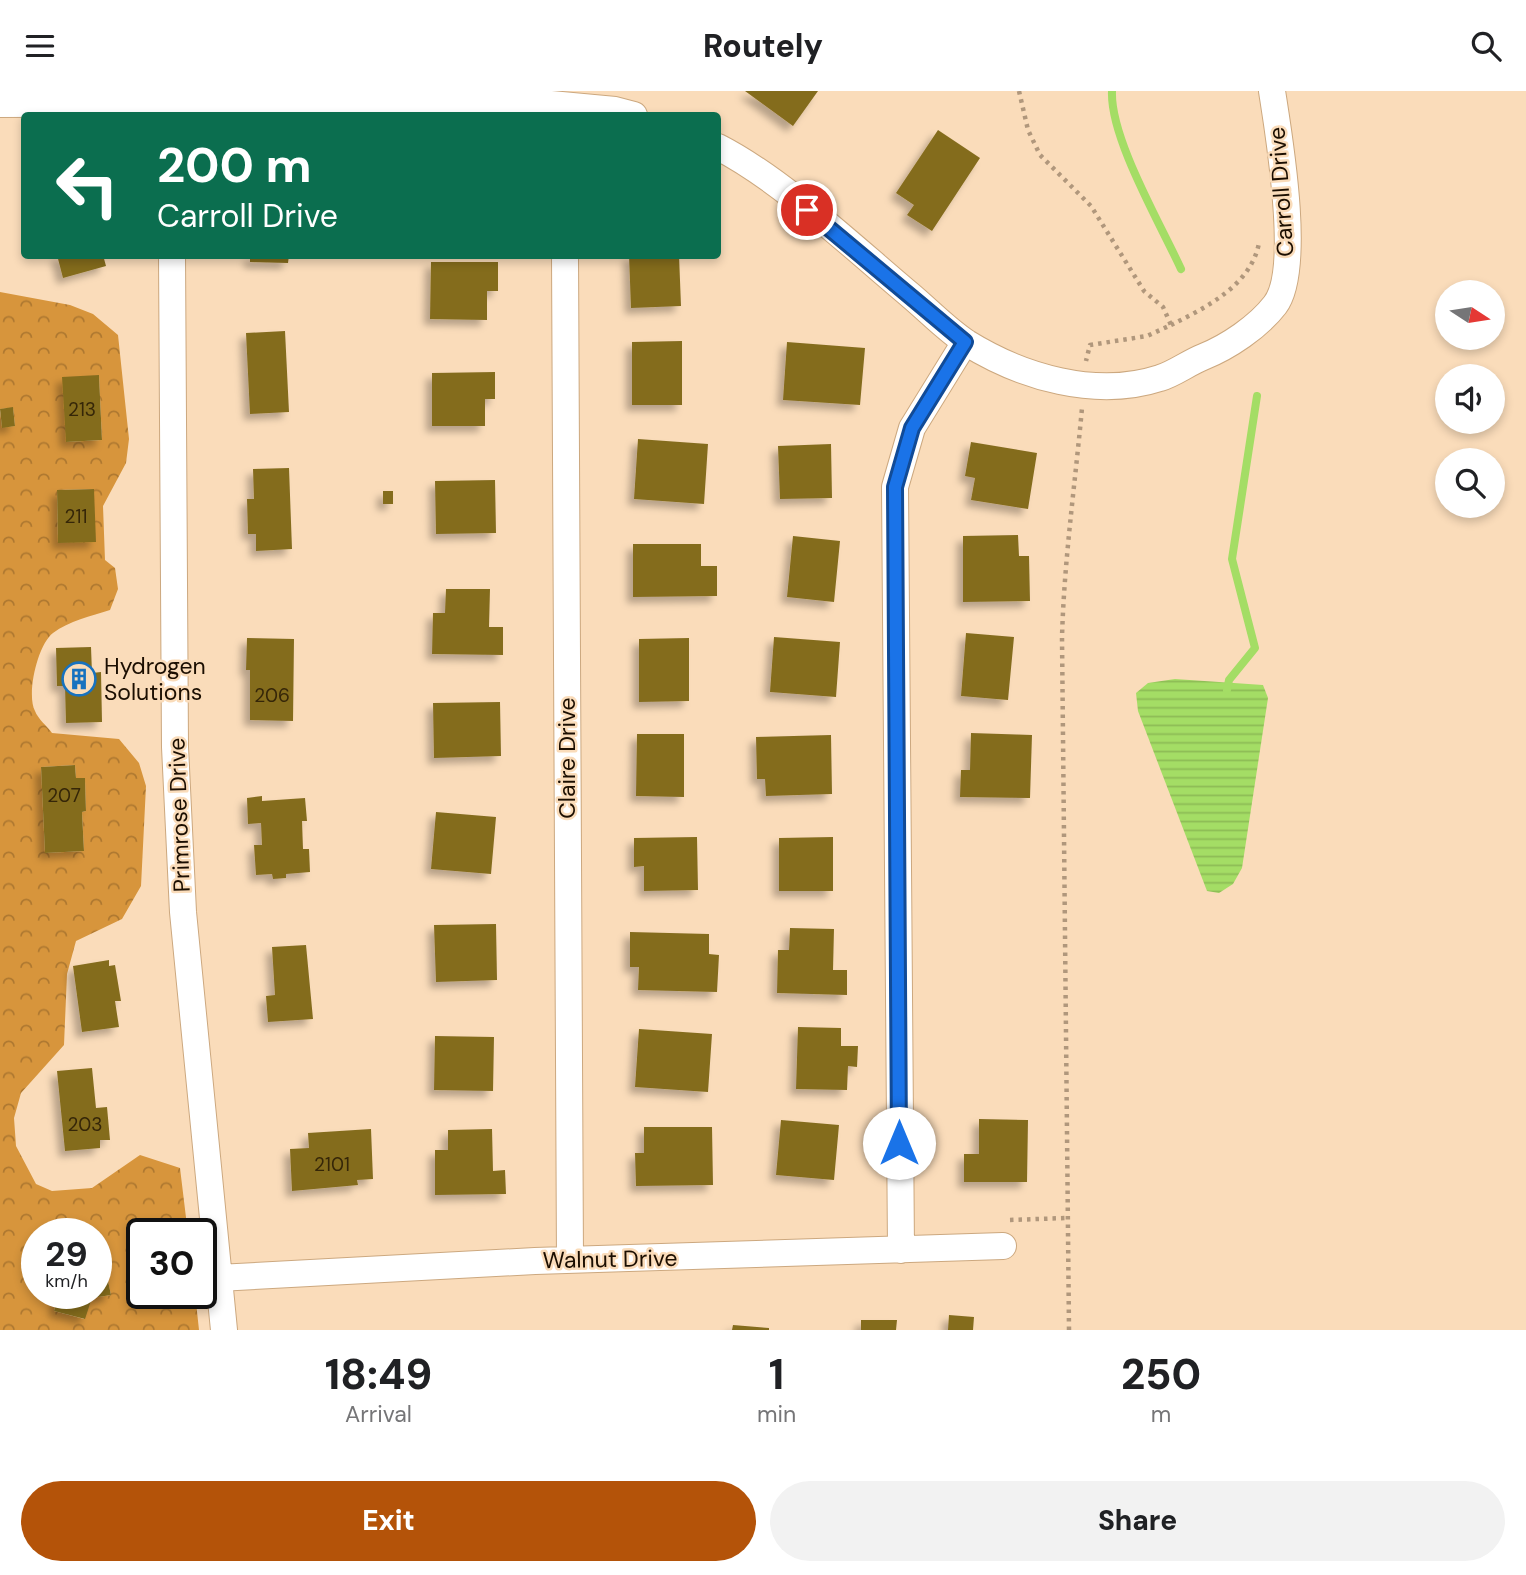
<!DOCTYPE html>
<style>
body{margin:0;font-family:"DM Sans",sans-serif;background:#f2f2f2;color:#202124;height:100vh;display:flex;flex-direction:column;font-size:26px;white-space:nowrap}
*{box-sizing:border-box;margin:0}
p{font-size:23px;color:#757577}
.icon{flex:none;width:38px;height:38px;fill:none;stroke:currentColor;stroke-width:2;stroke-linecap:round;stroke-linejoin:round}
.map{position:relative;height:1239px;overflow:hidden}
.sheet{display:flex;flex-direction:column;background:#fff;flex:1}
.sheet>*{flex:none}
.hud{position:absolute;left:21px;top:21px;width:700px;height:147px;border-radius:7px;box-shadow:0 4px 10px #0003;background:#0b6e4f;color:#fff;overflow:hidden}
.needle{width:46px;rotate:102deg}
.tools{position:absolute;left:1435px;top:189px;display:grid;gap:14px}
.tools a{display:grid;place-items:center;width:70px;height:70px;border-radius:50%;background:#fff;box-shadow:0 4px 10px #0003;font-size:35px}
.speed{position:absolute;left:21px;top:1127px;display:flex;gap:14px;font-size:35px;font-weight:700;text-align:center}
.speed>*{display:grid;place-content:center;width:91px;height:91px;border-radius:50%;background:#fff;box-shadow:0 4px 10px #0003;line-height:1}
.speed small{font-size:18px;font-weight:400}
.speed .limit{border:4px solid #111;border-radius:10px;background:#fff;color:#111}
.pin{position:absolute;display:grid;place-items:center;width:60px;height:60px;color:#fff;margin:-30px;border:4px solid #fff;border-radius:50%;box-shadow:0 2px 7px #0007}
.me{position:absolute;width:77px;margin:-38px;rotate:0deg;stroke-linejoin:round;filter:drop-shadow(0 0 5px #0008)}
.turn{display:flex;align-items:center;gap:24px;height:147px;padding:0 21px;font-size:32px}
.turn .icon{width:91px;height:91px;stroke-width:2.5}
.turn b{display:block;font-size:49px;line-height:60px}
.eta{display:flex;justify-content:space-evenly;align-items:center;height:119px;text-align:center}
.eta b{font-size:42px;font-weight:800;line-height:49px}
.cta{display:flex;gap:14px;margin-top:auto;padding:14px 21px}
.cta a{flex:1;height:80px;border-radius:42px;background:#b45309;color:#fff;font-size:28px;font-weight:800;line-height:80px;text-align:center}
.cta a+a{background:#f2f2f2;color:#202124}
header{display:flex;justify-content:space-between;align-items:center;height:91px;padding:0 21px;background:#fff;font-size:32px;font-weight:800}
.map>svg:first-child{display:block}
.forest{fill:url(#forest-crowns);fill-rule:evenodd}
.water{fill:url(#water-rules)}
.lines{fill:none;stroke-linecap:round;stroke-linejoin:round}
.stream{stroke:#a4dd65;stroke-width:8}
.building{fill:#846c1f;filter:url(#shadow)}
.street-casing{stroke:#cca87f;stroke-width:28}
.path{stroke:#b0977c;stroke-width:4.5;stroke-dasharray:3.5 5;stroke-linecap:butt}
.street{stroke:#fff;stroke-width:26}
.route-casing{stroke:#114b97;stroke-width:18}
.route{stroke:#1a73e8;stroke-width:12}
.labels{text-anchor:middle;stroke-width:5;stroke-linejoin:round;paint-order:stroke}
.number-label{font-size:19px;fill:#352608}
.street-label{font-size:23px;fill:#1b0e01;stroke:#fadcba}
.poi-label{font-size:23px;fill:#1b0e01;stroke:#fadcba;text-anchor:start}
</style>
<header><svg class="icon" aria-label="menu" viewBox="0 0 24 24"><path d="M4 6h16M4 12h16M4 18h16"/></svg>Routely<svg class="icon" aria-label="search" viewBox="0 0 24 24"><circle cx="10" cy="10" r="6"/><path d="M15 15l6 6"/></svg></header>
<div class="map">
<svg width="1526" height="1239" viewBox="0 0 1526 1239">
<defs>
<pattern id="forest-crowns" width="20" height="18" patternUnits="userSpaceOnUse" patternTransform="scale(1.75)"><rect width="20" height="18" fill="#d7953c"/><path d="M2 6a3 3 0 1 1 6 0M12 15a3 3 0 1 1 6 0" fill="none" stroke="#ae7830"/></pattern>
<pattern id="water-rules" width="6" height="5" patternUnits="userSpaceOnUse" patternTransform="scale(1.75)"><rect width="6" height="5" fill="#a4dd65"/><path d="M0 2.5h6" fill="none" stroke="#8dbc56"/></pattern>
<filter id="shadow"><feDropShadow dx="-6" dy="6" stdDeviation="3.5" flood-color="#0004"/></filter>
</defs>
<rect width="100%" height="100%" fill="#fadcba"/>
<path class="forest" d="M 0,201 L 70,214 L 93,223 L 118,244 L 129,348 L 126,372 L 103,415 L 105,469 L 115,477 L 118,498 L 110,519 C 91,525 69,530 53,542 C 38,553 26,603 35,620 C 38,628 47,635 52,642 L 119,648 L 139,672 L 146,695 L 141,795 L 122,828 L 76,850 L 67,883 L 64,954 L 21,1002 L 14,1027 L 16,1055 L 36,1093 L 52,1100 L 92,1097 L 140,1064 L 180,1077 L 188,1143 L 142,1143 L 142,1202 L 195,1202 L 199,1239 L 0,1239 L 0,320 L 2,336 L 15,335 L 13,317 L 0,318 ZM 99,284 L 102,349 L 66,351 ZM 94,398 L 58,451 L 57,399 ZM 75,674 L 76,687 L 85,688 L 86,720 L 82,721 L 84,760 L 45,762 L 41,676 ZM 37,1143 L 96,1143 L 96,1173 L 104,1172 L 111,1204 L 92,1207 L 84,1228 L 54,1220 L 59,1202 L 37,1202 Z"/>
<path class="water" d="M 1175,588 L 1263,594 L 1268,607 L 1242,777 L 1233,793 L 1219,802 L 1207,800 L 1138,620 L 1136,602 L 1148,592 Z"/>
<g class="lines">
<path class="stream" d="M 1112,0 C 1110,47 1160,132 1181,178
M 1227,599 L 1229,589 L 1255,557 L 1232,468 L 1257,305"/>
</g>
<path class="building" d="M 745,0 L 818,0 L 793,35 Z
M 938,39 L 980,67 L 932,140 L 907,124 L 914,114 L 896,102 Z
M 57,164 L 103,164 L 106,175 L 63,187 Z
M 250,164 L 289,164 L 288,172 L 250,171 Z
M 629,164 L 679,164 L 681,215 L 631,217 Z
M 431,171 L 498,171 L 498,200 L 487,200 L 487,229 L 430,228 Z
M 285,240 L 289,321 L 250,323 L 246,242 Z
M 682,250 L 682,314 L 632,314 L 632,251 Z
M 787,251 L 865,257 L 860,314 L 783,309 Z
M 495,281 L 495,308 L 485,308 L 485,335 L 432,335 L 432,282 Z
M 99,284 L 102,349 L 66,351 L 62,286 Z
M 13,316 L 15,335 L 2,337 L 0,318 Z
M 638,348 L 708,353 L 704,413 L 634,408 Z
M 971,351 L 1037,362 L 1028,418 L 971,409 L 975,387 L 965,385 Z
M 831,353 L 832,407 L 780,408 L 778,355 Z
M 289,377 L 292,458 L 256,460 L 256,443 L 248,443 L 247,408 L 254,408 L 253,378 Z
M 495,389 L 496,442 L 436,443 L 435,390 Z
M 94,398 L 96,451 L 58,452 L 57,399 Z
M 383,400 L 393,400 L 393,413 L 383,413 Z
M 1018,444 L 1019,465 L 1029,465 L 1030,510 L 963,511 L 963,445 Z
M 793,445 L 840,450 L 834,511 L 787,506 Z
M 633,453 L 701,453 L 701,475 L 717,475 L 717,505 L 633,506 Z
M 446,498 L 490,498 L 489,536 L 503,536 L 503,564 L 432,563 L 433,522 L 445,522 Z
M 966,542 L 1014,546 L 1008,609 L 961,605 Z
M 774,546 L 840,551 L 836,606 L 770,601 Z
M 247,547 L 294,548 L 293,630 L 250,629 L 250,579 L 246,579 Z
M 689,547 L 689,610 L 639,611 L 639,548 Z
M 91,556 L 92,582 L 101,581 L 102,631 L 66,632 L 65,595 L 57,595 L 56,557 Z
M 500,611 L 501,665 L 434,667 L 433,612 Z
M 971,642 L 1032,644 L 1030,707 L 960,706 L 961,679 L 970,679 Z
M 637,643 L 684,643 L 684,706 L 636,705 Z
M 831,644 L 832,703 L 766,705 L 765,688 L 757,688 L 756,646 Z
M 75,674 L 76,687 L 85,687 L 86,720 L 82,721 L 84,760 L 45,762 L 41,676 Z
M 262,705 L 262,710 L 305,707 L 307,730 L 302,730 L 303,758 L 309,758 L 310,781 L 286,783 L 286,787 L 273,788 L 272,783 L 256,784 L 254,754 L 262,754 L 261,732 L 248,733 L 247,707 Z
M 436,721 L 496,726 L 491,783 L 431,778 Z
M 697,746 L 698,799 L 644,800 L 644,775 L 634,776 L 634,747 Z
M 833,746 L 833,800 L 779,800 L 779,747 Z
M 496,833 L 497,889 L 436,891 L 434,834 Z
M 790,837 L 834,838 L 833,879 L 847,879 L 847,904 L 777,902 L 778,859 L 789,859 Z
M 630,841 L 709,843 L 709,863 L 719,864 L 717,901 L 638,899 L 639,876 L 630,876 Z
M 306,854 L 313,928 L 268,931 L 266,905 L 275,904 L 272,856 Z
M 109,869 L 109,875 L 115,874 L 121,910 L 115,910 L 119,936 L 82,941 L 73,875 Z
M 798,936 L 841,937 L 841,955 L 858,955 L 857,976 L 848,975 L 847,999 L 796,998 Z
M 639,938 L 712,943 L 708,1001 L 635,996 Z
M 435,945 L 494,946 L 493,1000 L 434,999 Z
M 92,977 L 96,1017 L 107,1016 L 110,1049 L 100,1049 L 100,1057 L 65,1060 L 57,980 Z
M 979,1028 L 1028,1029 L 1027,1091 L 964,1091 L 964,1063 L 979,1063 Z
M 781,1029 L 839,1034 L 834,1089 L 776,1084 Z
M 644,1036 L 712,1036 L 713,1094 L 636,1095 L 635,1062 L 644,1062 Z
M 371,1038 L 373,1088 L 357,1089 L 358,1094 L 292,1100 L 290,1058 L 309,1057 L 308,1042 Z
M 492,1038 L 493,1080 L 505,1079 L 506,1103 L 435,1104 L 435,1059 L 448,1059 L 448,1039 Z
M 104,1171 L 111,1204 L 92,1207 L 85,1228 L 54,1220 L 59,1202 L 96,1202 L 96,1173 Z
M 949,1224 L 974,1226 L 973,1239 L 948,1239 Z
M 861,1229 L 897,1229 L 896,1239 L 861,1239 Z
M 733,1234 L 769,1237 L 769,1239 L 732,1239 Z"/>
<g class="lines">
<defs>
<path id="street" d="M 0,13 L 530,11 L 615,19 L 634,24
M 718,56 C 781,88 855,158 910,204 C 929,220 947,239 967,252 C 1022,286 1096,308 1160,287 C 1174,283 1188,272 1203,266 C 1228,256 1258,236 1275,214 C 1302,179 1279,45 1272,0
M 172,164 L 175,656 L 183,821 L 224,1239
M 565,164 L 570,1169
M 901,1159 L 895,396 L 912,337 L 965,251
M 218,1187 L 535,1170 L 1003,1155"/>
</defs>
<use href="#street" class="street-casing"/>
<path class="path" d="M 1019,0 L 1028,39 L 1040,64 L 1091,115 L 1144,200 L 1163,216 L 1171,234 L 1147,245 L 1090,254 L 1086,270
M 1171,234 C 1207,216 1251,194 1259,152
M 1010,1129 L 1065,1127
M 1069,1239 L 1062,547 C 1064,470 1075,394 1082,317"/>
<use href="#street" class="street"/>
</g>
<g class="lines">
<defs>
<path id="route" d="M 807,119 L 965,251 L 912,337 L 895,396 L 899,1052"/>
</defs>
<use href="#route" class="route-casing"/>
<use href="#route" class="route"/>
</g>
<defs>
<symbol id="building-ring" viewBox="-11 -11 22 22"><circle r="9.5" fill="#fadcba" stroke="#1872bf" stroke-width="1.5"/><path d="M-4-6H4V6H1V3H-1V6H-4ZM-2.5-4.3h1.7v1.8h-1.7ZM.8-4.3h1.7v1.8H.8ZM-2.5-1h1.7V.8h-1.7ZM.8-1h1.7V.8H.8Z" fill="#1872bf"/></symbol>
</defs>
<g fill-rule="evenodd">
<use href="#building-ring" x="60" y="569" width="38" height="38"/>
</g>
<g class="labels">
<g class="number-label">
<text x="82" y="325">213</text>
<text x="76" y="432">211</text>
<text x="272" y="611">206</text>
<text x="64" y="711">207</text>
<text x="85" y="1040">203</text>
<text x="332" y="1080">2101</text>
</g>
<g class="street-label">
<text transform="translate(1281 101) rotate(-94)" y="8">Carroll Drive</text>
<text transform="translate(567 667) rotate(-90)" y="8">Claire Drive</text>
<text transform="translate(179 724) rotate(-92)" y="8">Primrose Drive</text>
<text transform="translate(610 1168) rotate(-1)" y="8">Walnut Drive</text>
</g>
<g class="poi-label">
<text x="104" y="583">Hydrogen<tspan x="104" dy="26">Solutions</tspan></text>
</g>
</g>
</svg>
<div class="tools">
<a><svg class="needle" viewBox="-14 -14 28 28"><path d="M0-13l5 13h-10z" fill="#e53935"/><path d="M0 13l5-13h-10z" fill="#757577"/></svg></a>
<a><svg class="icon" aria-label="sound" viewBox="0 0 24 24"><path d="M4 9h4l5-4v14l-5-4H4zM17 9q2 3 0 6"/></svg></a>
<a><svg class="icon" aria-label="search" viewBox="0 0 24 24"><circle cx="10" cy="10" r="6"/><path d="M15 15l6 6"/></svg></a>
</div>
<div class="speed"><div>29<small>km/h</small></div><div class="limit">30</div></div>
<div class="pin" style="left:807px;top:119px;background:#d93025"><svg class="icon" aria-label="arrive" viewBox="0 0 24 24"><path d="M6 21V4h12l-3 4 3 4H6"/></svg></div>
<svg class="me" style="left:899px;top:1052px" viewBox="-20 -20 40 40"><circle r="19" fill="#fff"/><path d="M0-13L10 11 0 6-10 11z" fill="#1a73e8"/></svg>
<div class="hud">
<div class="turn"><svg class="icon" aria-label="left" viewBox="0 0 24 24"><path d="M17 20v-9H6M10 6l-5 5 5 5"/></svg><div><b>200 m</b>Carroll Drive</div></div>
</div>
</div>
<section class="sheet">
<div class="eta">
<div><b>18:49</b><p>Arrival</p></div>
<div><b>1</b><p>min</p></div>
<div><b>250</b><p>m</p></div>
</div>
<div class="cta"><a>Exit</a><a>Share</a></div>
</section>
